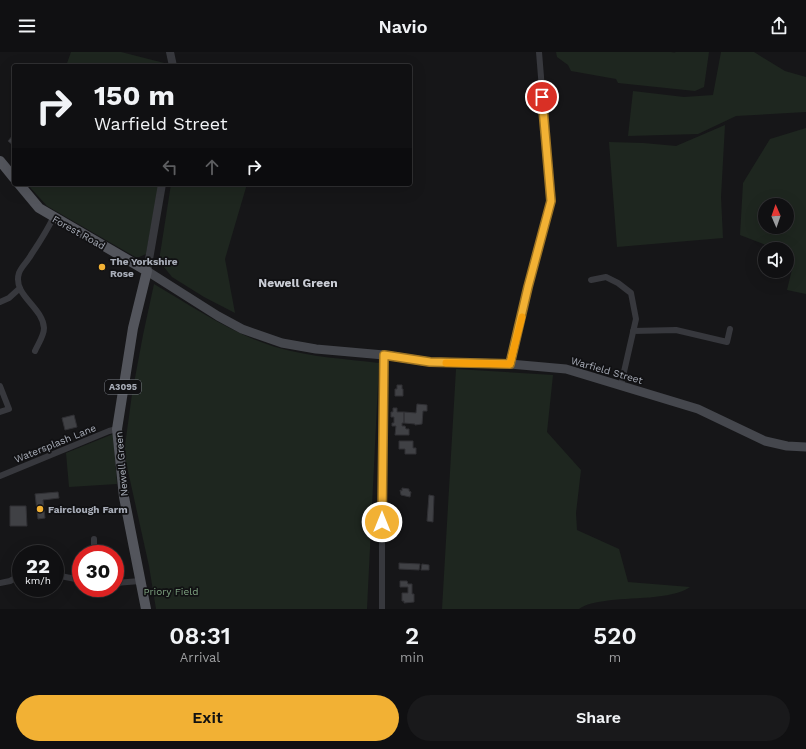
<!DOCTYPE html>
<style>
body{margin:0;font-family:"Work Sans",sans-serif;background:#19191b;color:#f1f3f6;height:100vh;display:flex;flex-direction:column;font-size:15px;white-space:nowrap}
*{box-sizing:border-box;margin:0}
p{font-size:13px;color:#9c9d9f}
.icon{flex:none;width:22px;height:22px;fill:none;stroke:currentColor;stroke-width:2;stroke-linecap:round;stroke-linejoin:round}
.map{position:relative;height:557px;overflow:hidden}
.sheet{display:flex;flex-direction:column;background:#101012;flex:1}
.sheet>*{flex:none}
.hud{position:absolute;left:12px;top:12px;width:400px;height:122px;border-radius:4px;box-shadow:0 4px 16px #0002,0 0 0 1px #303032;background:#101012;color:#f1f3f6;overflow:hidden}
.needle{width:26px;rotate:358deg}
.buttons{position:absolute;left:758px;top:146px;display:grid;gap:8px}
.buttons a{display:grid;place-items:center;width:36px;height:36px;border-radius:50%;background:#101012;box-shadow:0 4px 16px #0002,0 0 0 1px #303032;font-size:20px}
.speed{position:absolute;left:12px;top:493px;display:flex;gap:8px;font-size:20px;font-weight:700;text-align:center}
.speed>*{display:grid;place-content:center;width:52px;height:52px;border-radius:50%;background:#101012;box-shadow:0 4px 16px #0002,0 0 0 1px #303032;line-height:1}
.speed small{font-size:10px;font-weight:400}
.speed .limit{border:6px solid #d22;background:#fff;color:#111}
.pin{position:absolute;display:grid;place-items:center;width:34px;height:34px;color:#fff;margin:-17px;border:2px solid #fff;border-radius:50%;box-shadow:0 1px 4px #0007}
.me{position:absolute;width:44px;margin:-22px;rotate:0deg;stroke-linejoin:round;filter:drop-shadow(0 0 3px #0008)}
.turn{display:flex;align-items:center;gap:14px;height:84px;padding:0 16px;font-size:18px}
.turn .icon{width:52px;height:52px;stroke-width:2.5}
.turn b{display:block;font-size:28px;line-height:34px}
.lanes{display:flex;align-items:center;height:38px;padding:0 16px;background:#0003;justify-content:center;gap:20px;direction:ltr}
.lanes .off{opacity:.35}
.eta{display:flex;justify-content:space-evenly;align-items:center;height:68px;text-align:center}
.eta b{font-size:24px;font-weight:600;line-height:28px}
.action{display:flex;gap:8px;margin-top:auto;padding:8px 16px}
.action a{flex:1;height:46px;border-radius:24px;background:#f2b134;color:#111;font-size:16px;font-weight:600;line-height:46px;text-align:center}
.action a+a{background:#19191b;color:#f1f3f6}
header{display:flex;justify-content:space-between;align-items:center;height:52px;padding:0 16px;background:#101012;font-size:18px;font-weight:600}
.map>svg:first-child{display:block}
.green{fill:#1e261f;fill-rule:evenodd}
.building{fill:#404145;stroke:#303034}
.lines{fill:none;stroke-linecap:round;stroke-linejoin:round}
.minor{stroke:#37383d;stroke-width:6}
.tertiary{stroke:#37383d;stroke-width:8}
.secondary{stroke:#45474d;stroke-width:9}
.primary{stroke:#53555c;stroke-width:10}
.route-casing{stroke:#9d7322;stroke-width:10}
.route{stroke:#f2b134;stroke-width:7}
.slow{stroke:#f59e0b;stroke-width:7}
.poi-dot{fill:#f2b134;stroke:#111113;stroke-width:1.5}
.labels{text-anchor:middle;stroke-width:3.5;stroke-linejoin:round;paint-order:stroke}
.shield{fill:#111113;stroke:#7b7e86;stroke-width:1}
.shield-label{font-size:9px;font-weight:bold;fill:#a8adb8}
.street-label{font-size:10px;fill:#a8adb8;stroke:#111113}
.poi-label{font-size:10px;font-weight:bold;fill:#a8adb8;stroke:#111113;text-anchor:start}
.park-label{font-size:10px;fill:#7fa381;stroke:#111113}
.quarter-label{font-size:12px;font-weight:bold;fill:#c9ccd4;stroke:#111113}
</style>
<header><svg class="icon" aria-label="menu" viewBox="0 0 24 24"><path d="M4 6h16M4 12h16M4 18h16"/></svg>Navio<svg class="icon" aria-label="share" viewBox="0 0 24 24"><path d="M12 15V3M7 8l5-5 5 5M5 13v7h14v-7"/></svg></header>
<div class="map">
<svg width="806" height="557" viewBox="0 0 806 557">
<rect width="100%" height="100%" fill="#161618"/>
<path class="green" d="M 71,0 L 121,0 L 176,14 L 66,14 Z
M 556,0 L 671,0 L 676,1 L 674,0 L 709,0 L 704,35 L 695,39 L 618,31 L 616,27 L 571,19 L 568,13 L 557,5 Z
M 721,0 L 754,0 L 785,19 L 806,25 L 806,60 L 736,64 L 698,82 L 628,84 L 633,39 L 684,45 L 713,43 Z
M 725,73 L 721,145 L 723,186 L 617,195 L 609,90 L 643,91 L 676,94 Z
M 806,76 L 806,242 L 787,238 L 795,205 L 787,201 L 787,197 L 776,197 L 740,183 L 743,131 L 770,87 ZM 765,153 L 787,153 L 787,175 L 765,175 Z
M 27,132 L 159,132 L 146,202 L 137,206 L 47,154 Z
M 171,132 L 247,132 L 225,207 L 235,261 L 204,245 L 172,225 L 159,209 Z
M 154,232 C 191,254 238,285 279,296 C 311,305 345,307 379,311 L 367,557 L 156,557 L 149,514 L 124,401 L 132,342 L 143,283 Z
M 456,317 L 553,323 L 547,380 L 581,418 L 576,461 L 577,478 L 619,497 L 628,530 L 690,535 C 672,548 629,545 605,549 C 596,550 586,552 579,557 L 442,557 Z
M 113,382 L 117,432 L 69,435 L 66,401 Z"/>
<path class="building" d="M 14,82 L 14,94 L 8,89 Z
M 397,333 L 402,333 L 402,337 L 403,337 L 403,344 L 395,344 L 395,337 L 397,337 Z
M 417,352 L 427,353 L 427,359 L 423,359 L 422,372 L 415,373 L 415,372 L 404,371 L 404,360 L 416,361 Z
M 393,356 L 397,356 L 397,360 L 404,360 L 404,371 L 402,371 L 402,374 L 405,374 L 406,377 L 409,377 L 409,383 L 395,383 L 396,374 L 392,374 L 392,371 L 394,371 L 394,365 L 391,365 L 391,360 L 393,360 Z
M 74,363 L 77,375 L 65,378 L 62,366 Z
M 399,389 L 413,389 L 413,396 L 416,396 L 416,402 L 405,402 L 405,397 L 399,397 Z
M 402,436 L 409,437 L 409,439 L 411,440 L 410,445 L 401,443 L 400,438 L 402,439 Z
M 58,440 L 59,446 L 43,448 L 45,466 L 38,467 L 35,442 Z
M 429,443 L 434,444 L 433,470 L 427,469 Z
M 10,454 L 26,454 L 27,474 L 10,474 Z
M 399,511 L 420,512 L 419,518 L 399,517 Z
M 422,512 L 429,513 L 429,518 L 421,518 Z
M 400,529 L 407,529 L 408,532 L 412,532 L 412,542 L 414,542 L 414,550 L 404,551 L 404,549 L 402,549 L 402,541 L 408,541 L 408,535 L 400,535 Z"/>
<g class="lines">
<path class="minor" d="M 591,228 L 606,225 L 618,231 L 631,241 L 636,267 L 621,333
M 0,250 L 9,246 L 20,236
M 633,279 L 676,278 L 727,290 L 730,277
M 35,299 C 38,292 44,284 44,276 C 43,255 12,243 19,221 C 21,215 28,209 31,203 C 39,191 47,179 53,166
M 510,312 L 551,149 L 539,0
M 0,334 L 9,357 L 0,360
M 0,424 L 109,379 L 117,377
M 94,487 L 94,502
M 55,523 L 81,528
M 0,531 L 10,529 L 21,523
M 115,531 L 140,529
M 382,557 L 382,412 L 384,303"/>
<path class="tertiary" d="M 170,0 L 173,14
M 147,219 L 162,132"/>
<path class="secondary" d="M 147,219 L 218,264 L 242,277 L 282,291 L 316,297 L 384,303 L 430,310 L 510,312 L 566,317 L 698,357 L 765,389 L 787,394 L 806,395"/>
<path class="primary" d="M 0,109 L 14,126
M 19,132 L 39,156 L 147,219 L 133,276 L 117,377 L 124,445 L 146,557"/>
</g>
<g class="lines">
<defs>
<path id="route" d="M 382,470 L 384,303 L 430,310 L 510,312 L 528,235 L 551,149 L 542,45"/>
</defs>
<use href="#route" class="route-casing"/>
<use href="#route" class="route"/>
<path class="slow" d="M 446,311 L 510,312 L 522,265"/>
</g>
<g class="poi-dot">
<circle cx="102" cy="215" r="4"/>
<circle cx="40" cy="457" r="4"/>
</g>
<g class="labels">
<rect class="shield" x="105" y="328" width="36" height="14" rx="3"/>
<g class="shield-label">
<text x="123" y="338">A3095</text>
</g>
<g class="street-label">
<text transform="translate(79 180) rotate(29)" y="4">Forest Road</text>
<text transform="translate(607 318) rotate(16)" y="4">Warfield Street</text>
<text transform="translate(55 391) rotate(-22)" y="4">Watersplash Lane</text>
<text transform="translate(121 412) rotate(-95)" y="4">Newell Green</text>
</g>
<g class="poi-label">
<text x="110" y="213">The Yorkshire<tspan x="110" dy="12">Rose</tspan></text>
<text x="48" y="461">Fairclough Farm</text>
</g>
<g class="park-label">
<text x="171" y="543">Priory Field</text>
</g>
<g class="quarter-label">
<text x="298" y="235">Newell Green</text>
</g>
</g>
</svg>
<div class="buttons">
<a><svg class="needle" viewBox="-14 -14 28 28"><path d="M0-13l5 13h-10z" fill="#e53935"/><path d="M0 13l5-13h-10z" fill="#9c9d9f"/></svg></a>
<a><svg class="icon" aria-label="sound" viewBox="0 0 24 24"><path d="M4 9h4l5-4v14l-5-4H4zM17 9q2 3 0 6"/></svg></a>
</div>
<div class="speed"><div>22<small>km/h</small></div><div class="limit">30</div></div>
<div class="pin" style="left:542px;top:45px;background:#d93025"><svg class="icon" aria-label="arrive" viewBox="0 0 24 24"><path d="M6 21V4h12l-3 4 3 4H6"/></svg></div>
<svg class="me" style="left:382px;top:470px" viewBox="-20 -20 40 40"><circle r="17" fill="#f2b134" stroke="#fff" stroke-width="3"/><path d="M0-11L8 9 0 5-8 9z" fill="#fff"/></svg>
<div class="hud">
<div class="turn"><svg class="icon" aria-label="right" viewBox="0 0 24 24"><path d="M7 20v-9h11M14 6l5 5-5 5"/></svg><div><b>150 m</b>Warfield Street</div></div>
<div class="lanes"><svg class="icon off" aria-label="left" viewBox="0 0 24 24"><path d="M17 20v-9H6M10 6l-5 5 5 5"/></svg><svg class="icon off" aria-label="ahead" viewBox="0 0 24 24"><path d="M12 20V5M6 11l6-6 6 6"/></svg><svg class="icon" aria-label="right" viewBox="0 0 24 24"><path d="M7 20v-9h11M14 6l5 5-5 5"/></svg></div>
</div>
</div>
<section class="sheet">
<div class="eta">
<div><b>08:31</b><p>Arrival</p></div>
<div><b>2</b><p>min</p></div>
<div><b>520</b><p>m</p></div>
</div>
<div class="action"><a>Exit</a><a>Share</a></div>
</section>
